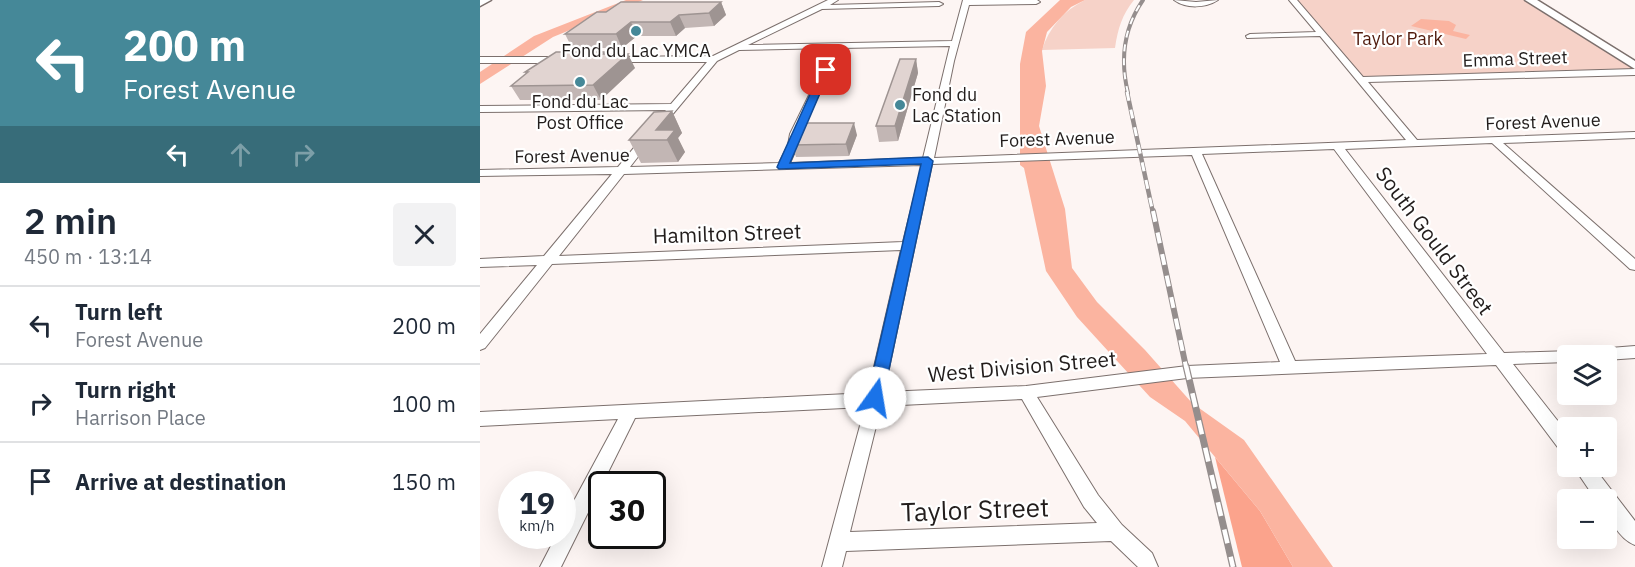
<!DOCTYPE html>
<meta charset="utf-8">
<style>
body{margin:0;font-family:"IBM Plex Sans",sans-serif;background:#f2f2f3;color:#1f2937;height:100vh;display:flex;flex-direction:column;font-size:22px;white-space:nowrap}
*{box-sizing:border-box;margin:0}
p{font-size:20px;color:#747a83}
.icon{flex:none;width:33px;height:33px;fill:none;stroke:currentColor;stroke-width:2;stroke-linecap:round;stroke-linejoin:round}
.map{position:relative;flex:1;overflow:hidden}
.panel{display:flex;flex-direction:column;background:#fff;width:480px}
.panel>*{flex:none}
.banner{background:#458898;color:#fff;overflow:hidden}
.buttons{position:absolute;left:1077px;top:345px;display:grid;gap:12px}
.buttons a{display:grid;place-items:center;width:60px;height:60px;border-radius:6px;background:#fff;box-shadow:0 6px 24px #0002;font-size:30px}
.speed{position:absolute;left:18px;top:471px;display:flex;gap:12px;font-size:30px;font-weight:700;text-align:center}
.speed>*{display:grid;place-content:center;width:78px;height:78px;border-radius:50%;background:#fff;box-shadow:0 6px 24px #0002;line-height:1}
.speed small{font-size:15px;font-weight:400}
.speed .limit{border:3px solid #111;border-radius:9px;background:#fff;color:#111}
.pin{position:absolute;display:grid;place-items:center;width:51px;height:51px;color:#fff;margin:-26px;border-radius:12px;box-shadow:0 3px 9px #0006}
.me{position:absolute;width:66px;margin:-33px;rotate:13deg;stroke-linejoin:round;filter:drop-shadow(0 0 4px #0008)}
.turn{display:flex;align-items:center;gap:21px;height:126px;padding:0 24px;font-size:27px}
.turn .icon{width:78px;height:78px;stroke-width:2.5}
.turn b{display:block;font-size:42px;line-height:51px}
.lanes{display:flex;align-items:center;height:57px;padding:0 24px;background:#0003;justify-content:center;gap:30px;direction:ltr}
.lanes .off{opacity:.35}
.round{display:grid;place-items:center;flex:none;width:63px;height:63px;border-radius:6px;background:#f2f2f3}
.summary{display:flex;align-items:center;justify-content:space-between;height:102px;padding:0 24px}
h1{font-size:36px;font-weight:600;line-height:45px}
ul{padding:0;list-style:none}
li{display:flex;align-items:center;gap:18px;height:78px;padding:0 24px;border-top:2px solid #e0e1e3}
li div{flex:1}
li b{display:block;font-size:22px}
li em{font-style:normal}
main{display:flex;flex:1;min-height:0}
.map>svg:first-child{display:block}
.green{fill:#f6d2c8}
.forest{fill:#fba38c}
.water{fill:#fbb4a0}
.lines{fill:none;stroke-linecap:round;stroke-linejoin:round}
.street-casing{stroke:#7c706d;stroke-width:2}
.secondary-casing{stroke:#7c706d;stroke-width:3}
.street{fill:#fff;fill-rule:evenodd}
.secondary{fill:#fff;fill-rule:evenodd}
.rail-far3-casing{stroke:#958e8d;stroke-width:4}
.rail-far2-casing{stroke:#958e8d;stroke-width:4.5}
.rail-far1-casing{stroke:#958e8d;stroke-width:6}
.rail-casing{stroke:#958e8d;stroke-width:7}
.rail-far3{stroke:#fff;stroke-width:2;stroke-dasharray:7;stroke-linecap:butt}
.rail-far2{stroke:#fff;stroke-width:3;stroke-dasharray:9;stroke-linecap:butt}
.rail-far1{stroke:#fff;stroke-width:4;stroke-dasharray:11;stroke-linecap:butt}
.rail{stroke:#fff;stroke-width:4.5;stroke-dasharray:14;stroke-linecap:butt}
.wall{fill:#c2b6b4}
.shaded-wall{fill:#9e9492}
.building{fill:#e1d4d1;stroke:#9e9492;stroke-width:1.5}
.route{fill:#1a73e8;stroke:#114b97;stroke-width:1.5}
.poi-dot{fill:#458898;stroke:#fff;stroke-width:2}
.labels{text-anchor:middle;stroke-width:4.5;stroke-linejoin:round;paint-order:stroke}
.far-park-label{font-size:18px;fill:#4f1a0c;stroke:#fff}
.far-poi-label{font-size:18px;fill:#221d1c;stroke:#fff}
.far-street-label{font-size:18px;fill:#221d1c;stroke:#fff}
.street-label{font-size:21px;fill:#221d1c;stroke:#fff}
.near-street-label{font-size:26px;fill:#221d1c;stroke:#fff}
</style>
<main>
<section class="panel">
<div class="banner">
<div class="turn"><svg class="icon" aria-label="left" viewBox="0 0 24 24"><path d="M17 20v-9H6M10 6l-5 5 5 5"/></svg><div><b>200 m</b>Forest Avenue</div></div>
<div class="lanes"><svg class="icon" aria-label="left" viewBox="0 0 24 24"><path d="M17 20v-9H6M10 6l-5 5 5 5"/></svg><svg class="icon off" aria-label="ahead" viewBox="0 0 24 24"><path d="M12 20V5M6 11l6-6 6 6"/></svg><svg class="icon off" aria-label="right" viewBox="0 0 24 24"><path d="M7 20v-9h11M14 6l5 5-5 5"/></svg></div>
</div>
<div class="summary"><div><h1>2 min</h1><p>450 m · 13:14</p></div><a class="round"><svg class="icon" aria-label="close" viewBox="0 0 24 24"><path d="M6 6l12 12M18 6L6 18"/></svg></a></div>
<ul>
<li><svg class="icon" aria-label="left" viewBox="0 0 24 24"><path d="M17 20v-9H6M10 6l-5 5 5 5"/></svg><div><b>Turn left</b><p>Forest Avenue</p></div><em>200 m</em></li>
<li><svg class="icon" aria-label="right" viewBox="0 0 24 24"><path d="M7 20v-9h11M14 6l5 5-5 5"/></svg><div><b>Turn right</b><p>Harrison Place</p></div><em>100 m</em></li>
<li><svg class="icon" aria-label="arrive" viewBox="0 0 24 24"><path d="M6 21V4h12l-3 4 3 4H6"/></svg><div><b>Arrive at destination</b></div><em>150 m</em></li>
</ul>
</section>
<div class="map">
<svg width="1155" height="567" viewBox="0 0 1155 567">
<rect width="100%" height="100%" fill="#fdf5f3"/>
<path class="green" d="M 605,0 L 654,0 C 642,15 638,28 635,48 L 562,50 C 569,28 583,11 605,0 Z
M 813,0 L 1050,0 L 1155,66 L 1155,72 L 881,80 Z"/>
<path class="forest" d="M 735,457 L 780,511 L 813,567 L 762,567 Z"/>
<path class="water" d="M 146,0 L 163,0 L 73,37 L 0,84 L 0,72 L 54,36 Z
M 580,0 L 605,0 L 591,7 L 567,32 L 562,51 L 566,86 L 559,126 L 585,209 L 592,268 L 617,302 L 665,350 L 712,403 L 764,440 L 853,567 L 813,567 L 780,511 L 705,421 L 670,397 L 597,317 L 566,271 L 544,168 L 540,165 L 540,64 L 546,32 Z
M 941,19 L 969,21 L 976,25 L 973,31 L 990,35 L 986,39 L 931,26 Z"/>
<g class="lines">
<defs>
<path id="street" d="M 348,0 L 358,0 L 350,5 L 459,2 L 463,4 L 459,6 L 342,9 L 268,45 L 472,41 L 483,0 L 557,0 L 560,2 L 556,4 L 489,5 L 474,61 L 454,158 L 926,140 L 840,36 L 767,38 L 766,36 L 770,34 L 836,32 L 809,0 L 817,0 L 883,77 L 1155,69 L 1155,75 L 888,82 L 937,140 L 1155,132 L 1155,138 L 1023,143 L 1155,259 L 1155,270 L 1150,269 L 1012,143 L 865,149 L 1024,353 L 1092,351 L 1155,346 L 1155,358 L 1126,360 L 1126,356 L 1088,356 L 1088,362 L 1033,364 L 1088,434 L 1088,455 L 1082,453 L 1016,365 L 707,378 L 557,397 L 618,495 L 642,525 L 672,553 L 678,567 L 658,567 L 631,541 L 366,551 L 362,567 L 342,567 L 385,407 L 155,418 L 81,567 L 60,567 L 76,536 L 82,536 L 82,523 L 138,419 L 0,426 L 0,412 L 388,393 L 421,250 L 72,264 L 5,348 L 0,350 L 0,334 L 57,265 L 0,267 L 0,259 L 64,256 L 132,174 L 0,176 L 0,170 L 138,167 L 162,138 L 166,137 L 171,140 L 150,167 L 299,163 L 308,145 L 310,134 L 352,48 L 259,50 L 237,61 L 182,127 L 178,128 L 173,125 L 186,110 L 0,112 L 0,106 L 191,104 L 227,62 L 134,62 L 130,59 L 131,57 L 233,56 ZM 470,46 L 443,158 L 310,163 L 318,145 L 320,134 L 361,48 ZM 854,149 L 1007,354 L 815,361 L 722,154 ZM 712,155 L 800,362 L 707,366 L 546,386 L 404,392 L 452,164 ZM 442,165 L 423,242 L 79,256 L 144,174 ZM 542,399 L 604,507 L 617,523 L 370,532 L 401,406 Z
M 694,0 L 716,2 L 738,0 C 726,8 706,9 694,0 Z
M 0,57 L 82,57 L 86,60 L 82,63 L 0,63 Z
M 1093,466 L 1113,466 L 1155,521 L 1155,545 C 1139,539 1126,516 1126,500 L 1116,500 Z"/>
<path id="secondary" d="M 0,0 L 11,0 L 0,6 Z
M 1045,0 L 1057,0 L 1155,61 L 1155,69 Z"/>
</defs>
<use href="#street" class="street-casing"/>
<use href="#secondary" class="secondary-casing"/>
<use href="#street" class="street"/>
<use href="#secondary" class="secondary"/>
<defs>
<path id="rail-far3" d="M 648,93 C 640,60 643,29 663,0"/>
<path id="rail-far2" d="M 647,92 L 673,213"/>
<path id="rail-far1" d="M 673,211 L 706,367"/>
<path id="rail" d="M 706,366 L 753,567"/>
</defs>
<use href="#rail-far3" class="rail-far3-casing"/>
<use href="#rail-far2" class="rail-far2-casing"/>
<use href="#rail-far1" class="rail-far1-casing"/>
<use href="#rail" class="rail-casing"/>
<use href="#rail-far3" class="rail-far3"/>
<use href="#rail-far2" class="rail-far2"/>
<use href="#rail-far1" class="rail-far1"/>
<use href="#rail" class="rail"/>
</g>
<path class="wall" d="M 241,2 L 246,15 L 234,26 L 205,28 L 196,36 L 157,36 L 142,48 L 92,48 L 85,34 Z
M 126,52 L 128,54 L 155,68 L 121,100 L 40,100 L 31,86 L 46,74 L 45,72 Z
M 436,59 L 438,73 L 418,141 L 399,142 L 396,126 Z
M 192,111 L 202,133 L 198,138 L 205,152 L 198,162 L 161,163 L 149,140 Z
M 377,135 L 369,156 L 316,157 L 312,145 Z"/>
<path class="shaded-wall" d="M 241,2 L 246,15 L 234,26 L 229,13 Z
M 199,15 L 205,28 L 196,36 L 190,22 Z
M 151,22 L 157,36 L 142,48 L 136,34 Z
M 148,54 L 155,68 L 121,100 L 113,85 Z
M 436,59 L 438,73 L 418,141 L 415,126 Z
M 192,111 L 202,133 L 198,138 L 205,152 L 198,162 L 187,140 L 176,130 Z
M 374,123 L 377,135 L 369,156 L 366,144 Z"/>
<path class="building" d="M 141,2 L 241,2 L 229,13 L 199,15 L 190,22 L 151,22 L 136,34 L 85,34 L 117,12 L 126,12 Z
M 76,52 L 126,52 L 123,54 L 148,54 L 113,85 L 31,86 L 48,72 L 45,72 Z
M 420,59 L 436,59 L 415,126 L 396,126 Z
M 192,111 L 176,130 L 195,130 L 187,140 L 149,140 L 174,112 Z
M 323,123 L 374,123 L 366,144 L 312,145 Z"/>
<path class="route" d="M 346,68 L 350,70 L 310,163 L 448,157 L 453,161 L 403,398 L 401,403 L 395,405 L 389,403 L 387,398 L 441,164 L 299,169 L 297,167 L 341,70 Z"/>
<g class="poi-dot">
<circle cx="156" cy="31" r="6"/>
<circle cx="100" cy="82" r="6"/>
<circle cx="420" cy="105" r="6"/>
</g>
<g class="labels">
<g class="far-park-label">
<text x="918" y="45">Taylor Park</text>
</g>
<g class="far-poi-label">
<text x="156" y="57">Fond du Lac YMCA</text>
<text x="432" y="101" text-anchor="start">Fond du<tspan x="432" dy="21">Lac Station</tspan></text>
<text x="100" y="108">Fond du Lac<tspan x="100" dy="21">Post Office</tspan></text>
</g>
<g class="far-street-label">
<text transform="translate(1035 59) rotate(-2)" y="6">Emma Street</text>
<text transform="translate(1063 122) rotate(-2)" y="6">Forest Avenue</text>
<text transform="translate(577 139) rotate(-2)" y="6">Forest Avenue</text>
<text transform="translate(92 156) rotate(-1)" y="6">Forest Avenue</text>
</g>
<g class="street-label">
<text transform="translate(247 234) rotate(-2)" y="7">Hamilton Street</text>
<text transform="translate(954 241) rotate(53)" y="7">South Gould Street</text>
<text transform="translate(542 367) rotate(-5)" y="7">West Division Street</text>
</g>
<g class="near-street-label">
<text transform="translate(495 510) rotate(-2)" y="9">Taylor Street</text>
</g>
</g>
</svg>
<div class="buttons">
<a><svg class="icon" aria-label="layers" viewBox="0 0 24 24"><path d="M12 4l9 5-9 5-9-5zM3 14l9 5 9-5"/></svg></a>
<a>+</a>
<a>−</a>
</div>
<div class="speed"><div>19<small>km/h</small></div><div class="limit">30</div></div>
<div class="pin" style="left:346px;top:70px;background:#d93025"><svg class="icon" aria-label="arrive" viewBox="0 0 24 24"><path d="M6 21V4h12l-3 4 3 4H6"/></svg></div>
<svg class="me" style="left:395px;top:398px" viewBox="-20 -20 40 40"><circle r="19" fill="#fff"/><path d="M0-13L10 11 0 6-10 11z" fill="#1a73e8"/></svg>
</div>
</main>
